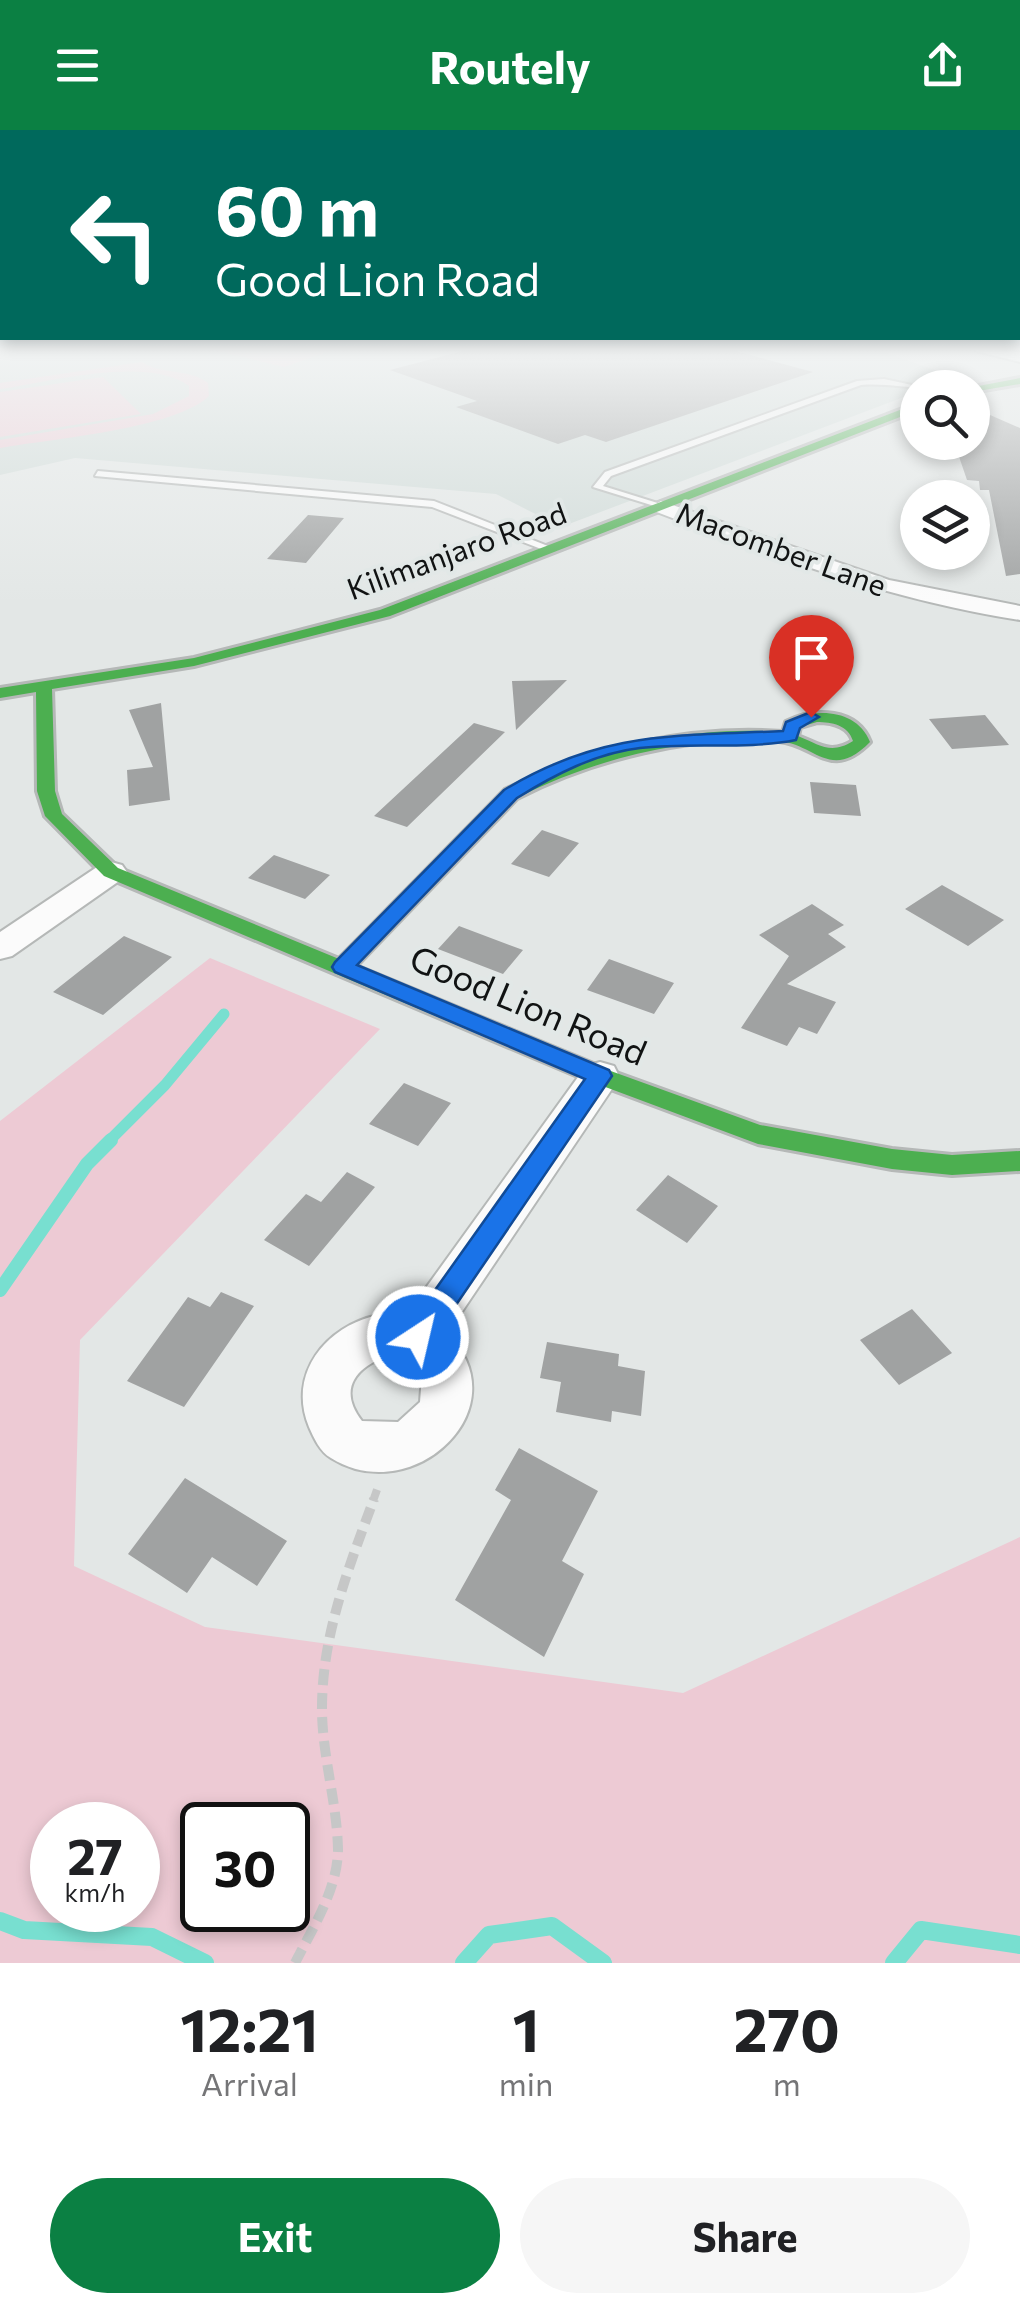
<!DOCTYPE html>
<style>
body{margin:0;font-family:Commissioner,sans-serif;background:#f6f6f6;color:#202124;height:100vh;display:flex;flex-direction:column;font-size:38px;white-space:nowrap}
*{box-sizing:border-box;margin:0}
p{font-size:32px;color:#757577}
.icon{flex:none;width:55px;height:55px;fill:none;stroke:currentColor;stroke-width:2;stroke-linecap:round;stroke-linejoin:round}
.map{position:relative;height:1833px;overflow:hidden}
.panel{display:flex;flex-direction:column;background:#fff;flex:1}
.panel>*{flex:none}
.guide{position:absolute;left:0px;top:0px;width:1020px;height:210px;box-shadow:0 5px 15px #0003;background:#00695c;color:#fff;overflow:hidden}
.buttons{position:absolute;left:900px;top:240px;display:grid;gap:20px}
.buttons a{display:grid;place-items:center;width:90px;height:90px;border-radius:50%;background:#fff;box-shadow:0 5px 15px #0003;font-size:50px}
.speed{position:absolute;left:30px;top:1672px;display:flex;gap:20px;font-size:50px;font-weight:700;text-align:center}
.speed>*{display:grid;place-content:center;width:130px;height:130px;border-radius:50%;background:#fff;box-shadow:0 5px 15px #0003;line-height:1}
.speed small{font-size:25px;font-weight:400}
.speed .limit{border:5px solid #111;border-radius:15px;background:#fff;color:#111}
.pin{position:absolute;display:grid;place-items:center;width:85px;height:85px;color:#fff;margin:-102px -42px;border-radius:50% 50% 50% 0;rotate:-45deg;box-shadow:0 0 10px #0007}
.pin .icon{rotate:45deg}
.me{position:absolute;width:110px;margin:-55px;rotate:35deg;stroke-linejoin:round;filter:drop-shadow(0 0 8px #0008)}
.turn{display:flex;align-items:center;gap:35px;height:210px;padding:0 50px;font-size:45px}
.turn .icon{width:130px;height:130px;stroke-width:2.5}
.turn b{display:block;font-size:70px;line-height:85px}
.eta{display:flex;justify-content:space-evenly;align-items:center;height:170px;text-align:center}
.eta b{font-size:60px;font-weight:700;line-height:70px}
.action{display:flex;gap:20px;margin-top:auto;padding:20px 50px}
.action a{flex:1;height:115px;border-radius:60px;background:#0b8043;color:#fff;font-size:40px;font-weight:700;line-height:115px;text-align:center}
.action a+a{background:#f6f6f6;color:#202124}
header{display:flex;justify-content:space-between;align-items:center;height:130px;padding:0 50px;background:#0b8043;color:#fff;font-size:45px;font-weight:700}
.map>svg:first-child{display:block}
.built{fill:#cfdad7}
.green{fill:#edcad4;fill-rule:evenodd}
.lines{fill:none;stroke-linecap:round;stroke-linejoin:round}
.stream-far2{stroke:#78dfd0;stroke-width:11}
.stream-far1{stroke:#78dfd0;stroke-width:14}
.stream{stroke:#78dfd0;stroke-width:18}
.building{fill:#a0a2a2}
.lane-casing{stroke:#b5b8b7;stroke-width:4}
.street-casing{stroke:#b5b8b7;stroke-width:4}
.fast-casing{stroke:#b5b8b7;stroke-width:6}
.path-far1{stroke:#c6c7c7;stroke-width:8;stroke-dasharray:12 6;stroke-linecap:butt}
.path{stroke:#c6c7c7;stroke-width:10;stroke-dasharray:16 8;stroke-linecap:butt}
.lane{fill:#fbfbfb;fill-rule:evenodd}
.street{fill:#fbfbfb;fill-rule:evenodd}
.fast{fill:#4caf50;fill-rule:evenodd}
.route{fill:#1a73e8;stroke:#114b97;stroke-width:2.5}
.labels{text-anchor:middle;stroke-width:8;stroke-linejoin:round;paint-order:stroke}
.far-street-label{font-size:30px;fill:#111313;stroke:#e2e8e7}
.street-label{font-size:35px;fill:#111313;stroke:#e2e8e7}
</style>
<header><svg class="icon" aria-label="menu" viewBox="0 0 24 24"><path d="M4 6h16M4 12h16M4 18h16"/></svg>Routely<svg class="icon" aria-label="share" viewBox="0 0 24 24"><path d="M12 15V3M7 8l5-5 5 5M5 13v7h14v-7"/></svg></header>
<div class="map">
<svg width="1020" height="1833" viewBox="0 0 1020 1833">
<rect width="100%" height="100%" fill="#e3e7e6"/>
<path class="built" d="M 0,218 L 873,218 L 965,251 L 918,258 L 917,262 L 561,397 L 496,364 L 75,328 L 0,345 Z"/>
<path class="green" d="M 205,218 L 338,218 L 284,237 Z
M 142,232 C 161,245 188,238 208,253 L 209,266 C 175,299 50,309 0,318 L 0,310 L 153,284 L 189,266 L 189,256 C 148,225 49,252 0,259 L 0,253 Z
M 103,247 L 141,284 L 0,307 L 0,262 Z
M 210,828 L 380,899 L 80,1210 L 74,1436 L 205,1497 L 683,1563 L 1020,1407 L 1020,1833 L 0,1833 L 0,991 ZM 52,1695 L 138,1695 L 138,1780 L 52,1780 ZM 202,1695 L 288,1695 L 288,1780 L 202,1780 Z"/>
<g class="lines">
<path class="stream-far2" d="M 108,1012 L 165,955 L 224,884"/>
<path class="stream-far1" d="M 0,1160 L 87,1034 L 111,1010"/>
<path class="stream" d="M 0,1791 L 24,1800 L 152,1807 L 205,1833
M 464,1833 L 489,1805 L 552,1796 L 603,1833
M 894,1833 L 921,1800 L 1020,1815"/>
</g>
<path class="building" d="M 474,218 L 724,218 L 813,242 L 606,312 L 585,305 L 558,314 L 456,277 L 477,271 L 390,240 Z
M 981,281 L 1020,298 L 1020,444 L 1006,446 L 989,360 L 980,360 L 979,351 L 967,350 L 954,312 L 972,312 L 972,284 Z
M 308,385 L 344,388 L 306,433 L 267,429 Z
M 567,550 L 516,600 L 512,551 Z
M 161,573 L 170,670 L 129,676 L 127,640 L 153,637 L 129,580 Z
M 985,585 L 1009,615 L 952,619 L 929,589 Z
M 474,593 L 505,602 L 407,697 L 374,686 Z
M 810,652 L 856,655 L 861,686 L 814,683 Z
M 542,700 L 579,713 L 549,747 L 511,734 Z
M 274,725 L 330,745 L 305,769 L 248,748 Z
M 942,755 L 1004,790 L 968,816 L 905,779 Z
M 812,774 L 844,795 L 828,804 L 846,817 L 787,854 L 836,872 L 817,904 L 799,897 L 787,916 L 741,898 L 789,826 L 759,805 Z
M 459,796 L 523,820 L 503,844 L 438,819 Z
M 124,806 L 172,827 L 103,885 L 53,862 Z
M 609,829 L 674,853 L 654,884 L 587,860 Z
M 404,953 L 451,973 L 418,1016 L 369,994 Z
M 347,1042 L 375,1057 L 309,1136 L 264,1110 L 306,1064 L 321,1072 Z
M 668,1045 L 718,1076 L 687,1113 L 636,1080 Z
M 221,1162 L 254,1176 L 184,1277 L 127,1251 L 188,1167 L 210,1177 Z
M 912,1179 L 952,1223 L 899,1255 L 860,1210 Z
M 547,1212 L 619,1224 L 618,1236 L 645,1241 L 641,1286 L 612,1281 L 611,1292 L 556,1282 L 561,1252 L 540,1248 Z
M 519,1318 L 598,1361 L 562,1431 L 584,1444 L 544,1527 L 455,1470 L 511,1370 L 495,1360 Z
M 185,1348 L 287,1411 L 257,1456 L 212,1427 L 187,1463 L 128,1424 Z"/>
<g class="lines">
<defs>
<path id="lane" d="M 884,249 L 926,258 C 906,258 884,253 861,255 L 611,346 L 603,356 L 664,375 L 664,379 L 593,357 L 605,342 L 857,251 Z
M 98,341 L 434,371 L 558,420 L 549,422 L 432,377 L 95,346 Z"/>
<path id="street" d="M 974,218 L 1020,222 L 1020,232 L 976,221 Z
M 661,371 L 889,450 L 1020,476 L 1020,490 C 892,470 774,427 654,381 L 651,377 Z
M 111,732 L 122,735 L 127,742 L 122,749 L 12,826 L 0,829 L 0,802 L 100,735 Z
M 600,932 L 614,936 L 619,946 L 614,956 L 447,1204 C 522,1276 414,1380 331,1328 C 320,1322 314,1308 309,1297 C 287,1244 326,1196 378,1185 C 389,1183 396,1180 407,1184 L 586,936 ZM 398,1223 L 422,1246 L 420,1272 L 398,1292 L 362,1291 C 334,1255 362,1232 398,1223 Z"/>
<path id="fast" d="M 1020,248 L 1020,254 L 972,262 L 972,258 L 968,258 Z
M 918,273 L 918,280 L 390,486 L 194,536 L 52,559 L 55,661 L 62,684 L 118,738 L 339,829 L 505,660 C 589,618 688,595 783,602 L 786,592 C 815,577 857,579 870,612 C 831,652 815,614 779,611 C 693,604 593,629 517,668 L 356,836 L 608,940 L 760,995 L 892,1019 L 952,1025 L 1020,1021 L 1020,1041 L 952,1045 L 892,1039 L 758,1014 L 592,952 L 104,746 L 45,686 L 37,661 L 36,562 L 0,568 L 0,558 L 194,528 L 380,480 ZM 817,592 C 832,592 848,595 853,611 C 831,625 820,615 798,606 L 800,597 Z"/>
</defs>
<use href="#lane" class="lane-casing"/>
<use href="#street" class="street-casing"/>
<use href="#fast" class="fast-casing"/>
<path class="path-far1" d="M 373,1371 L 378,1357"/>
<path class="path" d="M 295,1833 C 312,1799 338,1759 338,1719 C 337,1674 323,1628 322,1583 C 321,1507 348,1439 374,1369"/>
<use href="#lane" class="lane"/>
<use href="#street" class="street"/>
<use href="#fast" class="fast"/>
</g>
<linearGradient id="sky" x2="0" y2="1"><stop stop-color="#7bc5de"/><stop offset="0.46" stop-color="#f2f4f4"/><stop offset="1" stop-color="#f2f4f4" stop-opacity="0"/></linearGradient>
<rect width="1020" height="475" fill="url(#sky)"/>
<path class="route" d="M 811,582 L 819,587 L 800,598 L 796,610 C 746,620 691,612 640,618 C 596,623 554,645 517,668 L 357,835 L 609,940 L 612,946 L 428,1216 L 418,1220 L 408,1216 L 403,1207 L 408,1198 L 585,949 L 335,842 L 332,837 L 335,832 L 504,660 C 601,601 675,606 783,601 L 786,592 Z"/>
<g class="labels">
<g class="far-street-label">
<text transform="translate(781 420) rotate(20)" y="10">Macomber Lane</text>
<text transform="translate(457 422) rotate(-20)" y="10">Kilimanjaro Road</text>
</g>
<g class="street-label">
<text transform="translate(528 876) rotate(23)" y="12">Good Lion Road</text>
</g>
</g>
</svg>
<div class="buttons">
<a><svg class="icon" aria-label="search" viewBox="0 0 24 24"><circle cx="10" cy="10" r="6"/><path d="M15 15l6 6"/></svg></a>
<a><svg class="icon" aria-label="layers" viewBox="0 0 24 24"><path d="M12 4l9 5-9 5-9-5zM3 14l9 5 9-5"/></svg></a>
</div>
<div class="speed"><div>27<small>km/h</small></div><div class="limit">30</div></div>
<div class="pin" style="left:811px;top:587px;background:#d93025"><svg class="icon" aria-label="arrive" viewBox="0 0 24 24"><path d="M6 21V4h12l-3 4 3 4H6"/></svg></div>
<svg class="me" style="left:418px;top:1207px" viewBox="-20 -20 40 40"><circle r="17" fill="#1a73e8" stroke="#fff" stroke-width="3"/><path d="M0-11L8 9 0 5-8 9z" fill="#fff"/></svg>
<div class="guide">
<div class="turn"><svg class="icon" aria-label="left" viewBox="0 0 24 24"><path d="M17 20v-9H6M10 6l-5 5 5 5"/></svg><div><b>60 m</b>Good Lion Road</div></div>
</div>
</div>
<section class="panel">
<div class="eta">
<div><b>12:21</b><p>Arrival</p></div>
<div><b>1</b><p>min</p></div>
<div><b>270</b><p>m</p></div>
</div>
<div class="action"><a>Exit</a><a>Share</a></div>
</section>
